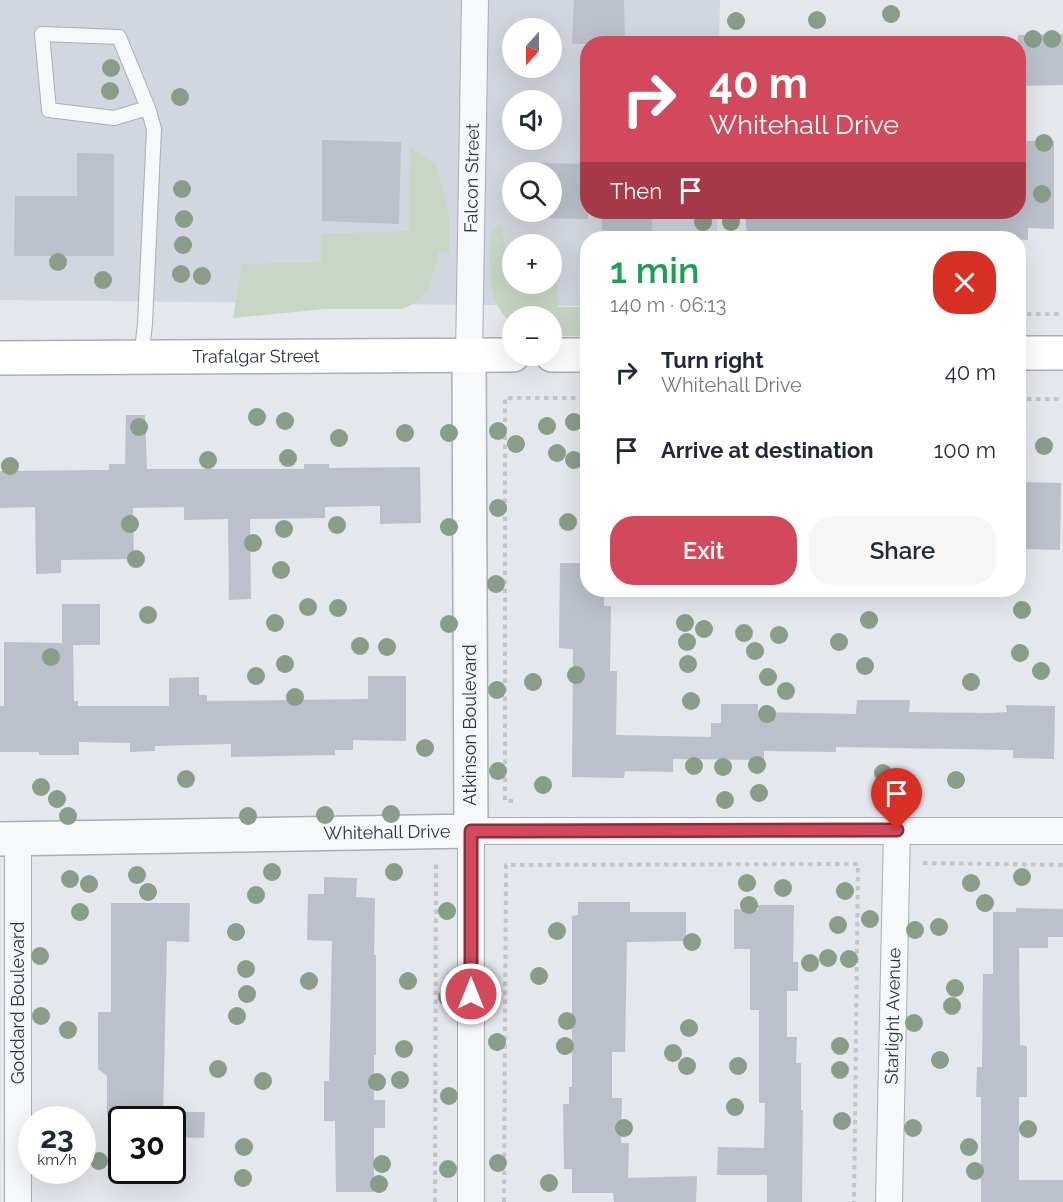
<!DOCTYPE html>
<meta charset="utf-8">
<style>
body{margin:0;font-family:Raleway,sans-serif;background:#f6f6f7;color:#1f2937;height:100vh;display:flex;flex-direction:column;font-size:22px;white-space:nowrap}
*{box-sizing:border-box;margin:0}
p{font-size:20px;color:#747a83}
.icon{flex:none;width:33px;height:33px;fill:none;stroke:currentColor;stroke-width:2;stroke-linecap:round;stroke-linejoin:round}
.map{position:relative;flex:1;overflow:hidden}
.side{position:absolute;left:580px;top:231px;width:446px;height:366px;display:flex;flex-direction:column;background:#fff;border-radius:24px;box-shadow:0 6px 24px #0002}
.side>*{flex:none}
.top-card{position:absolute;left:580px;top:36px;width:446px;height:183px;border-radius:24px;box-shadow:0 6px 24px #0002;background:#d1495b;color:#fff;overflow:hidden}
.needle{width:39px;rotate:201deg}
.tools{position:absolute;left:502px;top:18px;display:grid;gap:12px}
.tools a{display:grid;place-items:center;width:60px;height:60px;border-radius:50%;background:#fff;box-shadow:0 6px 24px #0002;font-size:30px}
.speed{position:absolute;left:18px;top:1106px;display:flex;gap:12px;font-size:30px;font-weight:700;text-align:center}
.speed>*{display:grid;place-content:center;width:78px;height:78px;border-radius:50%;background:#fff;box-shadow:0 6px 24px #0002;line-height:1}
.speed small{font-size:15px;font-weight:400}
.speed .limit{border:3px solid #111;border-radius:9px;background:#fff;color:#111}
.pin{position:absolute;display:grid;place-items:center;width:51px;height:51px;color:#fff;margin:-62px -26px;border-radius:50% 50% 50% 0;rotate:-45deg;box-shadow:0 0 6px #0007}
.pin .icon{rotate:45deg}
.me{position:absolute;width:66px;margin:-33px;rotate:0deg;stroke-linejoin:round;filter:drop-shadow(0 0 4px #0008)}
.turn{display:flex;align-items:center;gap:21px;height:126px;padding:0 30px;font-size:27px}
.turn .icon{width:78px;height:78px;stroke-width:2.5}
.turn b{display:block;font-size:42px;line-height:51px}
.then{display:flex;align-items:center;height:57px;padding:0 30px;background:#0003;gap:12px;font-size:22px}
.round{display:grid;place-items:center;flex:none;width:63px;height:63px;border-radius:24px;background:#f6f6f7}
.headline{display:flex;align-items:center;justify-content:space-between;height:102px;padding:0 30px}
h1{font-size:36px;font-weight:600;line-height:45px;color:#1e9e55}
.primary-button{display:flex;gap:12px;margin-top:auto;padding:12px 30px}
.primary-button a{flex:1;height:69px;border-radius:24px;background:#d1495b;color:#fff;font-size:24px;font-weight:600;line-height:69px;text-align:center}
.primary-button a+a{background:#f6f6f7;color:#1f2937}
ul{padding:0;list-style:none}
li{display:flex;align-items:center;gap:18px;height:78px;padding:0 30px}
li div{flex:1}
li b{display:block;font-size:22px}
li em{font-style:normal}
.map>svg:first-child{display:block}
.built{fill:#d2d6de;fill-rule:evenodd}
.green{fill:#c9d6c5}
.building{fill:#bbc0ca}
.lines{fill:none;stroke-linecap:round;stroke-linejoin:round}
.service-casing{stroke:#a9aeb7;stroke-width:16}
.minor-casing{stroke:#a9aeb7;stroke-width:28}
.tertiary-casing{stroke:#a9aeb7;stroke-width:36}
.secondary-casing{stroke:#a9aeb7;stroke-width:36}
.path{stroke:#c2c5cb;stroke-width:4;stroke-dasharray:4.5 4.5;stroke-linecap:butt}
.service{stroke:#f7f8fa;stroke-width:14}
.minor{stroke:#f7f8fa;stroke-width:26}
.tertiary{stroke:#f7f8fa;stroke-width:33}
.secondary{stroke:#fff;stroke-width:33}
.tree{fill:#899d89}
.route-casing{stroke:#882f3b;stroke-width:15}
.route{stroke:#d1495b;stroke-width:10}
.labels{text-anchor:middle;stroke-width:6;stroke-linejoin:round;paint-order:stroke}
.street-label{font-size:18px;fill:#2b3445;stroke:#f4f6f9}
</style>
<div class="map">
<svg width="1063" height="1202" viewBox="0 0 1063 1202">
<rect width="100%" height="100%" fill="#e4e7ec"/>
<path class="built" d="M 0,0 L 720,0 L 719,43 L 588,44 L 588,212 L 717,212 L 717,238 L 588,238 L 588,306 L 0,300 ZM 513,28 L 552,28 L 552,68 L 513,68 ZM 513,100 L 552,100 L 552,140 L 513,140 ZM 513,172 L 552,172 L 552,212 L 513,212 ZM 513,244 L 552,244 L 552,284 L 513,284 Z"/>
<path class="green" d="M 410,148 L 436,164 L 449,214 L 449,253 L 439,252 L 428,290 L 415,303 L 402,309 L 325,309 L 233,318 L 242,264 L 322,262 L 321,234 L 409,231 Z
M 501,224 L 508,262 L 513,267 L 513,284 L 552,284 L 552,278 L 557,278 L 558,307 L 588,307 L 588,336 L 552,336 L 552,316 L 513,316 L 513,324 C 484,302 491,263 490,231 Z"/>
<path class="building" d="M 574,0 L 624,0 L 625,44 L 572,44 Z
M 1063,34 L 1063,85 L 1018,86 L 1018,35 Z
M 322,140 L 401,142 L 399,224 L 322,221 Z
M 1018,141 L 1054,141 L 1054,229 L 1028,228 L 1028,240 L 957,235 L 957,238 L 747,238 L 745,212 L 1018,212 Z
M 77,153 L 114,154 L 114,256 L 14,256 L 15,196 L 77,196 Z
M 534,163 L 588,164 L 588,219 L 538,218 L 537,212 L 552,212 L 552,172 L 535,172 Z
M 601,212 L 652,212 L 652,238 L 603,236 Z
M 126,415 L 145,415 L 147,469 L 304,469 L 304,464 L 329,464 L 329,468 L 420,467 L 421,523 L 380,524 L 380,506 L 325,507 L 325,518 L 250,519 L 251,599 L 229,600 L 228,519 L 184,520 L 184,507 L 133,508 L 134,559 L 61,560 L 61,573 L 36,574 L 35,507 L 0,508 L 0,471 L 109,470 L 109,464 L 125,464 Z
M 1023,482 L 1061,483 L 1060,550 L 1023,549 Z
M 560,563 L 588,563 L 588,590 L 604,590 L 604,606 L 611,606 L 610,671 L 617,671 L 616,735 L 711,737 L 711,723 L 721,723 L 721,704 L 758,704 L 758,712 L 856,714 L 857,700 L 910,700 L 909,712 L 989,713 L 1007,712 L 1006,705 L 1055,706 L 1054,759 L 1013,758 L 1013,750 L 836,747 L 836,752 L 764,751 L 764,760 L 673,759 L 673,772 L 625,771 L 624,778 L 572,777 L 573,649 L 559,648 Z
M 62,604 L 100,604 L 100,645 L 73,645 L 74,701 L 78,701 L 78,706 L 169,706 L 169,678 L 199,677 L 199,695 L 207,695 L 207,701 L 368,699 L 368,676 L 406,676 L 406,741 L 353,740 L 353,750 L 335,750 L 335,755 L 231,757 L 231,744 L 155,746 L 155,751 L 130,752 L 130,743 L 79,742 L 79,755 L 39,755 L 39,752 L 0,752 L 0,706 L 4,706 L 4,642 L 62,643 Z
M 324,877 L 357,878 L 356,897 L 375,898 L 374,955 L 376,955 L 376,1055 L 374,1055 L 374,1100 L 385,1100 L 385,1128 L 374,1128 L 374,1192 L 336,1192 L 335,1121 L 324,1121 L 324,1081 L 329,1081 L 332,941 L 307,940 L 308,894 L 324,894 Z
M 578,902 L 630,902 L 630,912 L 686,912 L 686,941 L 627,942 L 625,1052 L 612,1052 L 612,1098 L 622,1098 L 621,1143 L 629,1143 L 628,1178 L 697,1176 L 696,1202 L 614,1202 L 613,1193 L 572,1193 L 572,1169 L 564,1169 L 563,1104 L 569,1104 L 569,1087 L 572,1087 L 572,916 L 578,915 Z
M 111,903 L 190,903 L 189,942 L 167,941 L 163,1117 L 107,1116 L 107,1076 L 98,1069 L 98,1012 L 111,1012 Z
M 758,905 L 794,905 L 793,962 L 798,962 L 798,991 L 787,991 L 787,1037 L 797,1037 L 796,1063 L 801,1063 L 801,1110 L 803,1110 L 802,1202 L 767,1202 L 767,1175 L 717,1175 L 718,1147 L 764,1148 L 765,1103 L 759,1103 L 759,1010 L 750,1010 L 750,949 L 734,949 L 734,909 L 758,910 Z
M 1016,908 L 1063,909 L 1063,937 L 1048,937 L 1048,948 L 1019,948 L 1020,1045 L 1027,1046 L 1027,1097 L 1019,1097 L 1019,1180 L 1063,1180 L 1063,1202 L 981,1202 L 981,1097 L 976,1097 L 977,1067 L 982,1067 L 983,974 L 993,974 L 993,912 L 1016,912 Z
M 172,1112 L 205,1112 L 204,1138 L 172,1137 Z"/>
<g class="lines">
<defs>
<path id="service" d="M 141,358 L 145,324 L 154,129 L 148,108 L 119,37 L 42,34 L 49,110 L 114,118 L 148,108"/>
<g id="minor">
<path id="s1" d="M 469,355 L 475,0"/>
<path d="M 18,839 L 18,1202"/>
<path d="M 471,1202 L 471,831 L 1063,831"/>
<path id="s2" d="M 889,1202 L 897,830"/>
</g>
<g id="tertiary">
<path id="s3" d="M 0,839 L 471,831 L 469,355"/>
</g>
<g id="secondary">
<path d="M 1018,353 L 1063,353"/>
<path d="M 552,355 L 588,355"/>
<path id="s4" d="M 0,358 L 513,355"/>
</g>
</defs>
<use href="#service" class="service-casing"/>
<use href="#minor" class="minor-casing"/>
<use href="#tertiary" class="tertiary-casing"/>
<use href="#secondary" class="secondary-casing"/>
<path class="path" d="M 1018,314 L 1063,314
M 1018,399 L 1063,399
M 513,801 L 505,801 L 505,398 L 588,398
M 923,863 L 1063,865
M 435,1202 L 436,861
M 504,1202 L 506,865 L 858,864 L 854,1202"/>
<use href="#service" class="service"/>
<use href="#minor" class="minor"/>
<use href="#tertiary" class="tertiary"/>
<use href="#secondary" class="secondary"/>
</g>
<g class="tree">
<circle cx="891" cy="14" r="9"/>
<circle cx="817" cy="20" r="9"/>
<circle cx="736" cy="21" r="9"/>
<circle cx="1033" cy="39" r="9"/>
<circle cx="1052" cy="39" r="9"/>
<circle cx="111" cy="68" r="9"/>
<circle cx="110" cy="91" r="9"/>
<circle cx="180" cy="97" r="9"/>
<circle cx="1044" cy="143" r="9"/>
<circle cx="182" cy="189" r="9"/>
<circle cx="1042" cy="194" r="9"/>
<circle cx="184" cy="219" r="9"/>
<circle cx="703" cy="222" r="9"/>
<circle cx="731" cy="222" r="9"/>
<circle cx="183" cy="245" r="9"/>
<circle cx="58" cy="262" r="9"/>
<circle cx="181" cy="274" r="9"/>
<circle cx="202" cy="276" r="9"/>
<circle cx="103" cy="280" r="9"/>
<circle cx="257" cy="417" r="9"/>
<circle cx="285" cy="421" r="9"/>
<circle cx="574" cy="422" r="9"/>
<circle cx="547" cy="426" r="9"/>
<circle cx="139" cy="427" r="9"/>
<circle cx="498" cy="431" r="9"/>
<circle cx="405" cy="433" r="9"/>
<circle cx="449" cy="433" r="9"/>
<circle cx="339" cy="438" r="9"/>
<circle cx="516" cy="444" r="9"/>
<circle cx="1044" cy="446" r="9"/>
<circle cx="557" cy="453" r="9"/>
<circle cx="288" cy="458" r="9"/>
<circle cx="208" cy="460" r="9"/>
<circle cx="574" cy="460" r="9"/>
<circle cx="10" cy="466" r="9"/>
<circle cx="498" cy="508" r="9"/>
<circle cx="568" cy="522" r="9"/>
<circle cx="130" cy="524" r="9"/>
<circle cx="337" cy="525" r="9"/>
<circle cx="449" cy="527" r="9"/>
<circle cx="284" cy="529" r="9"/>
<circle cx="253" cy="543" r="9"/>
<circle cx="136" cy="559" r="9"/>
<circle cx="281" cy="570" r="9"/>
<circle cx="496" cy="584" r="9"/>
<circle cx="308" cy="607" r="9"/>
<circle cx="338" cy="608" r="9"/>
<circle cx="1022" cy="610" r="9"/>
<circle cx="148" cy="615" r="9"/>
<circle cx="869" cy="620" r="9"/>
<circle cx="275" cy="623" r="9"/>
<circle cx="685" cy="623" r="9"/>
<circle cx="449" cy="624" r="9"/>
<circle cx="704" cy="629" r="9"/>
<circle cx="744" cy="633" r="9"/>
<circle cx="779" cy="635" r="9"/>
<circle cx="687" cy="642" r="9"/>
<circle cx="839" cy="642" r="9"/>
<circle cx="360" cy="646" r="9"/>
<circle cx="387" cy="647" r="9"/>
<circle cx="755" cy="651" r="9"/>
<circle cx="1020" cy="653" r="9"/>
<circle cx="51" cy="657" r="9"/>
<circle cx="285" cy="664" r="9"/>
<circle cx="688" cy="664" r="9"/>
<circle cx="865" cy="666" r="9"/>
<circle cx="1041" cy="671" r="9"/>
<circle cx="576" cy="675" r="9"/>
<circle cx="256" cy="676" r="9"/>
<circle cx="768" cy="677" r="9"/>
<circle cx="533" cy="682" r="9"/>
<circle cx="971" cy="682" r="9"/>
<circle cx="497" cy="690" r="9"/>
<circle cx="786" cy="691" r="9"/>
<circle cx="295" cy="697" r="9"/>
<circle cx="691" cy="701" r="9"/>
<circle cx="767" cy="714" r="9"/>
<circle cx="425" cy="748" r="9"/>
<circle cx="757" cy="765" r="9"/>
<circle cx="694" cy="766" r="9"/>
<circle cx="723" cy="767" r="9"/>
<circle cx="498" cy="771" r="9"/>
<circle cx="883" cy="773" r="9"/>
<circle cx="186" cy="779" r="9"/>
<circle cx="956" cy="780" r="9"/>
<circle cx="543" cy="785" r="9"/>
<circle cx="41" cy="787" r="9"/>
<circle cx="759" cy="793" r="9"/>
<circle cx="57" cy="799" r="9"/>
<circle cx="725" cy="800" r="9"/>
<circle cx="391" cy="814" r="9"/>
<circle cx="325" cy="815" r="9"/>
<circle cx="68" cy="816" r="9"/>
<circle cx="248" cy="816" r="9"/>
<circle cx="272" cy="872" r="9"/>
<circle cx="394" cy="872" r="9"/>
<circle cx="137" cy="875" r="9"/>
<circle cx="1022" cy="877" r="9"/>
<circle cx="70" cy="879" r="9"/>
<circle cx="747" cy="883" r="9"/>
<circle cx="971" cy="883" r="9"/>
<circle cx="89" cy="884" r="9"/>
<circle cx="783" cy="888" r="9"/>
<circle cx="845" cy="891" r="9"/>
<circle cx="148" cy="892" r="9"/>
<circle cx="256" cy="895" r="9"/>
<circle cx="985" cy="903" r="9"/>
<circle cx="749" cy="905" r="9"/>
<circle cx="447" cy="911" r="9"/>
<circle cx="80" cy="912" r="9"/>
<circle cx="870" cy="919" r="9"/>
<circle cx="838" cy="925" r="9"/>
<circle cx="939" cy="927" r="9"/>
<circle cx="915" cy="930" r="9"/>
<circle cx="557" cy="931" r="9"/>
<circle cx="236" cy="932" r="9"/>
<circle cx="692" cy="942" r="9"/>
<circle cx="40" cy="956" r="9"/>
<circle cx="828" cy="958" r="9"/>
<circle cx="849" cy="959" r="9"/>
<circle cx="810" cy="963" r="9"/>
<circle cx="246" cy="969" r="9"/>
<circle cx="539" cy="976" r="9"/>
<circle cx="309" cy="981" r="9"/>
<circle cx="408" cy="981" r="9"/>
<circle cx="955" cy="988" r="9"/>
<circle cx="247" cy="994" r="9"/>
<circle cx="447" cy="997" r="9"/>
<circle cx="952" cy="1006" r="9"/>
<circle cx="41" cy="1016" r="9"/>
<circle cx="237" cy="1016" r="9"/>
<circle cx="567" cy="1021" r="9"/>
<circle cx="914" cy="1023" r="9"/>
<circle cx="689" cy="1028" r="9"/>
<circle cx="68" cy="1030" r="9"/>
<circle cx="497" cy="1042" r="9"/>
<circle cx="565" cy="1046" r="9"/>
<circle cx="840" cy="1046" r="9"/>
<circle cx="404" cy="1049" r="9"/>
<circle cx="673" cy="1053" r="9"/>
<circle cx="940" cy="1060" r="9"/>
<circle cx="687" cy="1066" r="9"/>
<circle cx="738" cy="1066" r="9"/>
<circle cx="218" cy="1069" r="9"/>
<circle cx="840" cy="1070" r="9"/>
<circle cx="400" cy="1080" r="9"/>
<circle cx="263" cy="1081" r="9"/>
<circle cx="377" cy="1082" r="9"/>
<circle cx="449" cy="1096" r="9"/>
<circle cx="735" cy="1107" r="9"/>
<circle cx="842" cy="1121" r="9"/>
<circle cx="624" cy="1128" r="9"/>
<circle cx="913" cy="1128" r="9"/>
<circle cx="1028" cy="1129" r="9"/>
<circle cx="244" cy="1147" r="9"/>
<circle cx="969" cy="1147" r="9"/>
<circle cx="99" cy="1161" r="9"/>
<circle cx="498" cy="1163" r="9"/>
<circle cx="382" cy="1164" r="9"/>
<circle cx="448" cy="1169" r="9"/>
<circle cx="975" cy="1171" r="9"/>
<circle cx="243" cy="1178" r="9"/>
<circle cx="549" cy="1183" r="9"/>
<circle cx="379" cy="1184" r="9"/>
</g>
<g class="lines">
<defs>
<path id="route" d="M 471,994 L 471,831 L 897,830"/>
</defs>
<use href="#route" class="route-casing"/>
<use href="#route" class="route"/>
</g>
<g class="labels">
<g class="street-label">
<text dy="6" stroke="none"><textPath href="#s1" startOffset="177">Falcon Street</textPath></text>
<text dy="6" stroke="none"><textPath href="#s4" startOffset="256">Trafalgar Street</textPath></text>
<text transform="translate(470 725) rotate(-90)" y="6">Atkinson Boulevard</text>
<text dy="6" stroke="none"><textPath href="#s3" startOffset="387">Whitehall Drive</textPath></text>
<text transform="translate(18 1003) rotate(-90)" y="6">Goddard Boulevard</text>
<text dy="6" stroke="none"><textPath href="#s2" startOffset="186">Starlight Avenue</textPath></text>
</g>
</g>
</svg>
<div class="tools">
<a><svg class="needle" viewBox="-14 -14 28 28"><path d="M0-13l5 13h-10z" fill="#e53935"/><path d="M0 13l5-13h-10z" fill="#747a83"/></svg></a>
<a><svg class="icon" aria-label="sound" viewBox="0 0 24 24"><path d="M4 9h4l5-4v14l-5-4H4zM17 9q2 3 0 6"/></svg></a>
<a><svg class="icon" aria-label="search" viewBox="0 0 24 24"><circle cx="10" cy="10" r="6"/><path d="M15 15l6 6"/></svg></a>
<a>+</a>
<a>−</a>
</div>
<div class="speed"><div>23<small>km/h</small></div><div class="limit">30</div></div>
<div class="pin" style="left:897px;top:830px;background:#d93025"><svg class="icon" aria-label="arrive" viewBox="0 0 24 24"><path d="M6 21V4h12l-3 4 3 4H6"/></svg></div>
<svg class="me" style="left:471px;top:994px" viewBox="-20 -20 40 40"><circle r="17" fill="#d1495b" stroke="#fff" stroke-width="3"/><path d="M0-11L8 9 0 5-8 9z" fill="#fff"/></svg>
<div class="top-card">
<div class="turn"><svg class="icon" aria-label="right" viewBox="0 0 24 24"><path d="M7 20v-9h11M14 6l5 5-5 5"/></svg><div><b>40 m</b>Whitehall Drive</div></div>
<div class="then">Then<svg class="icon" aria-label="arrive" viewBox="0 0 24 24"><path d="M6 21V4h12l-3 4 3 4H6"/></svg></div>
</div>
<section class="side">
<div class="headline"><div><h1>1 min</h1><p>140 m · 06:13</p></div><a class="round" style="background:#d93025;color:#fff"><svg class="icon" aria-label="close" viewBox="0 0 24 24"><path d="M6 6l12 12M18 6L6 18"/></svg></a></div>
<ul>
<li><svg class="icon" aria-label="right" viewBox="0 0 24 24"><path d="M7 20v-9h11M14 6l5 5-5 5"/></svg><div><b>Turn right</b><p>Whitehall Drive</p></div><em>40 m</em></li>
<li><svg class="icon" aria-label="arrive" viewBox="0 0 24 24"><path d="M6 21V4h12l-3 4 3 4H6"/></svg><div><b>Arrive at destination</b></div><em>100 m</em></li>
</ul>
<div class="primary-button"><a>Exit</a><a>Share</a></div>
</section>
</div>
